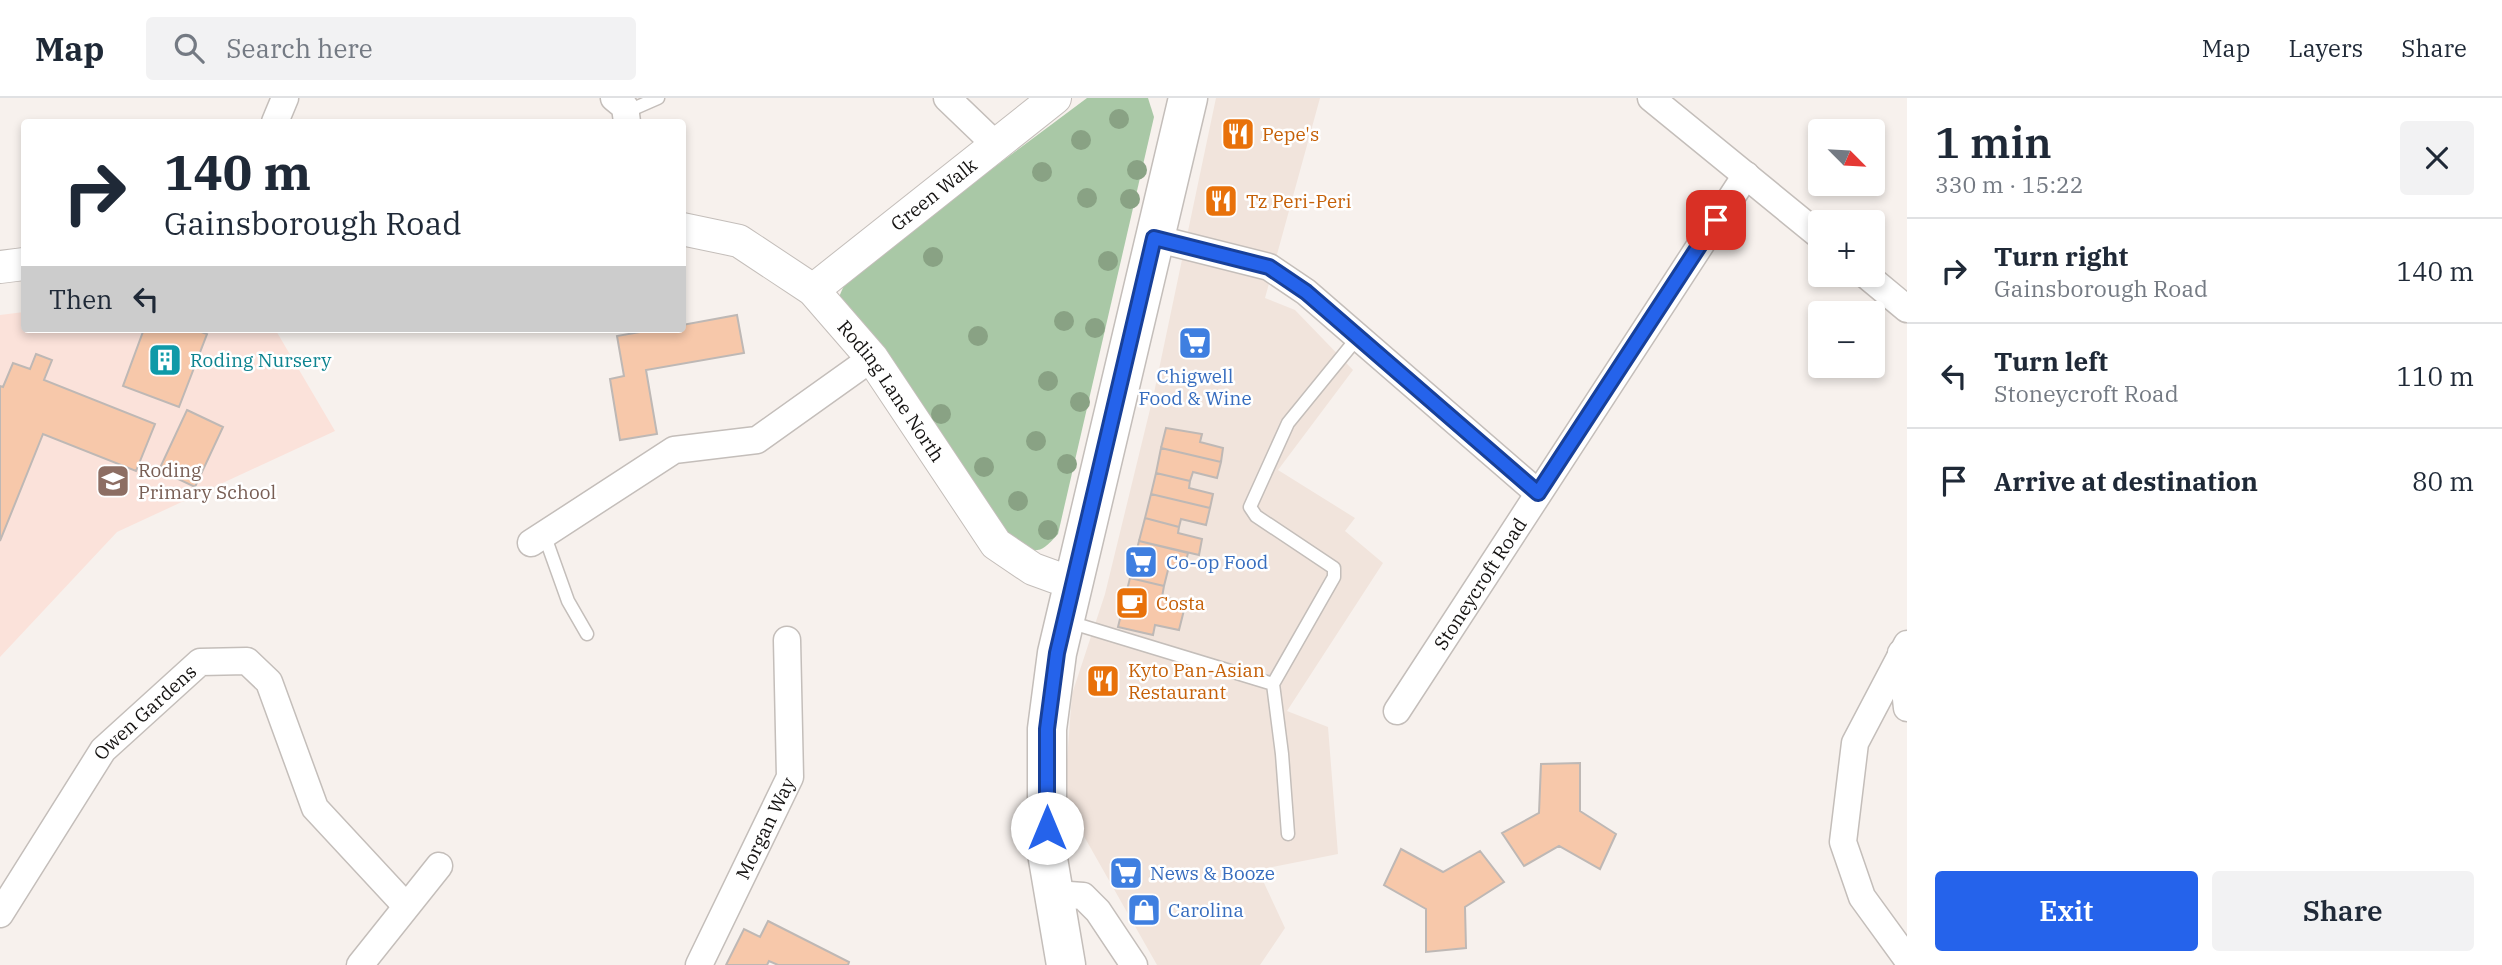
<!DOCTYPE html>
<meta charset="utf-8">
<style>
body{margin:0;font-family:"IBM Plex Serif",serif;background:#f2f2f3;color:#1f2937;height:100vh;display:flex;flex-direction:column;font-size:26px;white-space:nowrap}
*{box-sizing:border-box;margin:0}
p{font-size:23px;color:#747a83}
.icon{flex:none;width:38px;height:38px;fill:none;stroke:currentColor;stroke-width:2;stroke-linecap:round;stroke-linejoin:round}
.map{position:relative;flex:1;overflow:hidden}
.drawer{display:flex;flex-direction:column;background:#fff;width:595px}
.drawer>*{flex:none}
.hud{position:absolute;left:21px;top:21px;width:665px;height:214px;border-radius:7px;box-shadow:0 4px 10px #0003;background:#fff;color:#1f2937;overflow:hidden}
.needle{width:46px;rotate:114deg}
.buttons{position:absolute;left:1808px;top:21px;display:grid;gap:14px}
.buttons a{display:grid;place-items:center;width:77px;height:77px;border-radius:7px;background:#fff;box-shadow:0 4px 10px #0003;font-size:35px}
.pin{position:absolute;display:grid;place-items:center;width:60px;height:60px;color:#fff;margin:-30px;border-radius:14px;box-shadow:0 4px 10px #0006}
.me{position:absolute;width:77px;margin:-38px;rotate:0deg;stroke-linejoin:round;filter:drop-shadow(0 0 5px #0008)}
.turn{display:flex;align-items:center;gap:24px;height:147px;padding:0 28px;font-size:32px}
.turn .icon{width:91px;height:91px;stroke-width:2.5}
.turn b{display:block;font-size:49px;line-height:60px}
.then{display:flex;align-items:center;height:66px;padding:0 28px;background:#0003;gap:14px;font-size:26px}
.round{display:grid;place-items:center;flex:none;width:74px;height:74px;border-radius:7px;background:#f2f2f3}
.summary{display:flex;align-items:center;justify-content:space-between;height:119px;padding:0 28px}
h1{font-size:42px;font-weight:600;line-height:52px}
.action{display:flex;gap:14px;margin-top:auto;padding:14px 28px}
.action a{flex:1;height:80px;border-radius:7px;background:#2563eb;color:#fff;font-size:28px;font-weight:600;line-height:80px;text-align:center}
.action a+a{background:#f2f2f3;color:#1f2937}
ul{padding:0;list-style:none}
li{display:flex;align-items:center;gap:21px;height:105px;padding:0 28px;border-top:2px solid #e0e1e3}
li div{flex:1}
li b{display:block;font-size:26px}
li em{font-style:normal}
header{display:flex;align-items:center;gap:42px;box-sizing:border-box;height:98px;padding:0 35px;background:#fff;border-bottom:2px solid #e0e1e3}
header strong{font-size:33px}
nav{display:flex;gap:38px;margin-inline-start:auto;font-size:24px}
.search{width:490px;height:63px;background:#f2f2f3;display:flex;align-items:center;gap:18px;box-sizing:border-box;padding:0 24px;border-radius:7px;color:#747a83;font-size:26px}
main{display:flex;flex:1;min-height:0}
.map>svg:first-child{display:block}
.built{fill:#f1e4dc}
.education{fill:#fbe2da}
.green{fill:#a9c8a6}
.building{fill:#f7c8aa;stroke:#beb8b5;stroke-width:2}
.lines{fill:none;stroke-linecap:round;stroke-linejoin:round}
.service-casing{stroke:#c4beba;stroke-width:15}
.minor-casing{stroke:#c4beba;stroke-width:29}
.tertiary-casing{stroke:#c4beba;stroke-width:34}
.primary-casing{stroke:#c4beba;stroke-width:41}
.service{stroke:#fff;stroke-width:12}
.minor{stroke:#fff;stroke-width:26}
.tertiary{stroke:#fff;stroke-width:32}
.primary{stroke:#fff;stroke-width:38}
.tree{fill:#89a284}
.route-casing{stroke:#184099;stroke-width:18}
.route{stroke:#2563eb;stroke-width:12}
.labels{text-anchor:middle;stroke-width:5;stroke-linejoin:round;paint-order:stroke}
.food-label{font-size:19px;fill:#c56008;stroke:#fff;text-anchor:start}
.street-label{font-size:19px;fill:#151312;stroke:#fff}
.culture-label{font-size:19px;fill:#0d838f;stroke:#fff;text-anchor:start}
.shop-label{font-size:19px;fill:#366cbe;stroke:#fff;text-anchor:start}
.education-label{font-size:19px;fill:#785e54;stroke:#fff;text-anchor:start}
</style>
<header>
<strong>Map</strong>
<div class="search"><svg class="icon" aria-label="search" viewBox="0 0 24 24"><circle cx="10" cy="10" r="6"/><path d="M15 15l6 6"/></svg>Search here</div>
<nav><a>Map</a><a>Layers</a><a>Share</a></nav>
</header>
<main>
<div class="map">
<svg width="1907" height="867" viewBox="0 0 1907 867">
<rect width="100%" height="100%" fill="#f7f1ed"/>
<path class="built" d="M 1216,0 L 1320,0 L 1265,200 L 1295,212 L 1353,272 L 1278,372 L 1355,420 L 1345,433 L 1383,465 L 1287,613 L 1328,629 L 1338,756 L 1258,772 L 1285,830 L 1260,867 L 1157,867 L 1064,703 L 1072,596 L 1105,496 L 1154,295 Z"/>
<path class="education" d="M 24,214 L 24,231 L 275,231 L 335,333 L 117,434 L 0,559 L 0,217 Z"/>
<path class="green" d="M 1087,0 L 1148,0 L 1154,19 L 1058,436 C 1041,455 1039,455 1014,448 L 839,199 L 848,178 Z"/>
<path class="building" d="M 737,217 L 744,255 L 646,272 L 657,336 L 620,342 L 610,281 L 624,278 L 617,238 L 657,231 L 682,231 L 682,227 Z
M 144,231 L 193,231 L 207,236 L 179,309 L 123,288 Z
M 36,256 L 52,262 L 44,282 L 155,326 L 136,373 L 43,336 L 0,443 L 0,288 L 3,289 L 13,265 L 30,271 Z
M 187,312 L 223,329 L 195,389 L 159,372 Z
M 1166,330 L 1202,336 L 1200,344 L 1223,350 L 1221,364 L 1161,350 Z
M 1161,350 L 1221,364 L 1217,380 L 1193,374 L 1190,383 L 1156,375 Z
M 1156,375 L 1190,383 L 1189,390 L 1213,396 L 1210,410 L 1151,396 Z
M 1151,396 L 1210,410 L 1206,427 L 1181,421 L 1179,429 L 1145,420 Z
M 1145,420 L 1179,429 L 1178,435 L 1202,441 L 1199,457 L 1139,443 Z
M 1139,443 L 1188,455 L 1184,471 L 1169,468 L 1164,488 L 1130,480 Z
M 1130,480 L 1164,488 L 1162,499 L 1186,504 L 1179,532 L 1155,527 L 1153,537 L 1118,529 Z
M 1580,665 L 1580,713 L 1616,736 L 1600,771 L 1559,748 L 1524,768 L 1502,735 L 1539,715 L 1541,666 Z
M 1401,751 L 1443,774 L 1480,753 L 1504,784 L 1465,809 L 1466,850 L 1426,854 L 1426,811 L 1384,787 Z
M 768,823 L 849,864 L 848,867 L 778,867 L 769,863 L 767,867 L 726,867 L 744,831 L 760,839 Z"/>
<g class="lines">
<defs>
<path id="service" d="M 626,14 L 658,0
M 544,436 L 568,503 L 587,536
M 1069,524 L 1273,586
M 1288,736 L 1282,656 L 1273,586 L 1334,479 L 1334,470 L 1256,418 L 1250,409 L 1288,325 L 1358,239"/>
<g id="minor">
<path d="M 614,0 L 625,9 L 627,24"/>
<path d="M 947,0 L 997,48"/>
<path d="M 1651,0 L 1820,138"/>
<path d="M 275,24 L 285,0"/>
<path d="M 1154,140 L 1269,169 L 1306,194 L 1538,395"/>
<path d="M 1866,177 L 1907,211"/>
<path d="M 531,445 L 674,352 L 757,342 L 872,260"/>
<path d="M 1907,546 L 1855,645 L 1843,744 L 1862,799 L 1907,861"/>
<path d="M 1901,555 L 1907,610"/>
<path id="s1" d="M 1397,613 L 1746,77"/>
<path d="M 1055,796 L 1083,798 L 1098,813 L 1134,867"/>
<path id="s2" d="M 0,816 L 103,652 L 200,564 L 247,563 L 269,584 L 315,710 L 406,808"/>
<path d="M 360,867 L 439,768"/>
<path id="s3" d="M 699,867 L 790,679 L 787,542"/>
</g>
<g id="tertiary">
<path id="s4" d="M 682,131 L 739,143 L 813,192 L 872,260 L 996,446 L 1033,471 L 1055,479 L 1075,482"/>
<path d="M 0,169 L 24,166"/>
<path id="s5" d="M 813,192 L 1055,0"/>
</g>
<path id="primary" d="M 1066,867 L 1047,755 L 1047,631 L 1057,555 L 1188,0"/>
</defs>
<use href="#service" class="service-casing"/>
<use href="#minor" class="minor-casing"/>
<use href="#tertiary" class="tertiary-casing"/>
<use href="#primary" class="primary-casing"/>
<use href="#service" class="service"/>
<use href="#minor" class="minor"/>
<use href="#tertiary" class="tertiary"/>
<use href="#primary" class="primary"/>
</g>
<g class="tree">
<circle cx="1119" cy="21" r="10"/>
<circle cx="1081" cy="42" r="10"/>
<circle cx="1137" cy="72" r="10"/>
<circle cx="1042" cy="74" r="10"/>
<circle cx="1087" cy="100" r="10"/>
<circle cx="1130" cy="101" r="10"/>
<circle cx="933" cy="159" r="10"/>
<circle cx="1108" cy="163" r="10"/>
<circle cx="1064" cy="223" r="10"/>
<circle cx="1095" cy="230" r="10"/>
<circle cx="978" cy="238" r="10"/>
<circle cx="1048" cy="283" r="10"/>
<circle cx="1080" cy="304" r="10"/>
<circle cx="941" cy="316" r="10"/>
<circle cx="1036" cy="343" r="10"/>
<circle cx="1067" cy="366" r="10"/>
<circle cx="984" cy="369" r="10"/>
<circle cx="1018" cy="403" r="10"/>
<circle cx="1048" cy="432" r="10"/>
</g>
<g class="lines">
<defs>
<path id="route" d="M 1047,730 L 1047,631 L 1057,555 L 1154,140 L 1269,169 L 1306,194 L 1538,395 L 1716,122"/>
</defs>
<use href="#route" class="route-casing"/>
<use href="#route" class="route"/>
</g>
<defs>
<symbol id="restaurant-square" viewBox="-11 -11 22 22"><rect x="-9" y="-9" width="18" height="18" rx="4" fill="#e8710a" stroke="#fff"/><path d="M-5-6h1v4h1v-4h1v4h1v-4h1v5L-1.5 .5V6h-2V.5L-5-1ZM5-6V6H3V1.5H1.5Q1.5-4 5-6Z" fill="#fff"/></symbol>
<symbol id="supermarket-square" viewBox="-11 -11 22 22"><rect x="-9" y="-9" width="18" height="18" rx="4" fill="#3f7fe0" stroke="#fff"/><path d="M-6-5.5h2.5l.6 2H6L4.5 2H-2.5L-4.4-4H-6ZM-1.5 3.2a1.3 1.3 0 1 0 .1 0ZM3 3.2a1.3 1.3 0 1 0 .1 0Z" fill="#fff"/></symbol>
<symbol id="building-square" viewBox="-11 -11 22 22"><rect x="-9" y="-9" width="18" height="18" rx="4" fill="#0f9aa8" stroke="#fff"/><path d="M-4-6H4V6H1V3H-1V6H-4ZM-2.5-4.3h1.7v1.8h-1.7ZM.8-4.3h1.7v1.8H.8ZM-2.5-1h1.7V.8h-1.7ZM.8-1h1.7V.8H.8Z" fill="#fff"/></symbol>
<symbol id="school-square" viewBox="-11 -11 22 22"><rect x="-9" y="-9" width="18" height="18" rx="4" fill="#8d6e63" stroke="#fff"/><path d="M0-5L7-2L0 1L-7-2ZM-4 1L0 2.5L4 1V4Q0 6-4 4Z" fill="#fff"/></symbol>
<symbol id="cafe-square" viewBox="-11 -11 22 22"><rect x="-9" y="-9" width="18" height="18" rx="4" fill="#e8710a" stroke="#fff"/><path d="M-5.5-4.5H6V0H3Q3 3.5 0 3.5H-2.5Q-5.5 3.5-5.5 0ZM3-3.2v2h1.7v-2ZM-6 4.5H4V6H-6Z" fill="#fff"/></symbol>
<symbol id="shop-square" viewBox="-11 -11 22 22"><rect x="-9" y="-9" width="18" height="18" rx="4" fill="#3f7fe0" stroke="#fff"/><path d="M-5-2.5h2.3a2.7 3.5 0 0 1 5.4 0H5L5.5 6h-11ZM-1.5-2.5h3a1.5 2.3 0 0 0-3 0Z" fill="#fff"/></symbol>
</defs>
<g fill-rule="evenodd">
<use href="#restaurant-square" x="1219" y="17" width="38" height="38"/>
<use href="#restaurant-square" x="1202" y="84" width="38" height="38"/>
<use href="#supermarket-square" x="1176" y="226" width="38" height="38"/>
<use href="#building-square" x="146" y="243" width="38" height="38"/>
<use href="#school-square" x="94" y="364" width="38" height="38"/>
<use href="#supermarket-square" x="1122" y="445" width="38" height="38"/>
<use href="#cafe-square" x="1113" y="486" width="38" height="38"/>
<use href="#restaurant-square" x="1084" y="564" width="38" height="38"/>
<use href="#supermarket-square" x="1107" y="756" width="38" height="38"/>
<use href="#shop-square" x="1125" y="793" width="38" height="38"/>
</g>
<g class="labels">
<g class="food-label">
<text x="1262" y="43">Pepe's</text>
<text x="1246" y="110">Tz Peri-Peri</text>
<text x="1156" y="512">Costa</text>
<text x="1128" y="579">Kyto Pan-Asian<tspan x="1128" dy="22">Restaurant</tspan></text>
</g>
<g class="street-label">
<text dy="7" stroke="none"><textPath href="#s5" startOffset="154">Green Walk</textPath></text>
<text dy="7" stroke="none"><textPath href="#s4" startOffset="275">Roding Lane North</textPath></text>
<text dy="7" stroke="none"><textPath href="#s1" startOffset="152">Stoneycroft Road</textPath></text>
<text dy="7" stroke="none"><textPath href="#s2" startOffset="250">Owen Gardens</textPath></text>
<text dy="7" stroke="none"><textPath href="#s3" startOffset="152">Morgan Way</textPath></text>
</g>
<g class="culture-label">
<text x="190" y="269">Roding Nursery</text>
</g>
<g class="shop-label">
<text x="1195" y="285" text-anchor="middle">Chigwell<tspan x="1195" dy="22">Food &amp; Wine</tspan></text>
<text x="1166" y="471">Co-op Food</text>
<text x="1150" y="782">News &amp; Booze</text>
<text x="1168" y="819">Carolina</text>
</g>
<g class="education-label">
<text x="138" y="379">Roding<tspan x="138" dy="22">Primary School</tspan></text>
</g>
</g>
</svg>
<div class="buttons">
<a><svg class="needle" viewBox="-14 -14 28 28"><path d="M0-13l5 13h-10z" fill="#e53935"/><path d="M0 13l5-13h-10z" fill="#747a83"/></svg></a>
<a>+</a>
<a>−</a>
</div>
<div class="pin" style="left:1716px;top:122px;background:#d93025"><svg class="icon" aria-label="arrive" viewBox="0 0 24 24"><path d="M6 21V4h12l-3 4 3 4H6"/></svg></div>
<svg class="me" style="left:1047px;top:730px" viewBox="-20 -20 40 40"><circle r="19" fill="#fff"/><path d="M0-13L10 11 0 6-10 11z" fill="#2563eb"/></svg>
<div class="hud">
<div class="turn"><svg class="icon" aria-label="right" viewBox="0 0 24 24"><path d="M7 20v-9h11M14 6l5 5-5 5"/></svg><div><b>140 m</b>Gainsborough Road</div></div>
<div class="then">Then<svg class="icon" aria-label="left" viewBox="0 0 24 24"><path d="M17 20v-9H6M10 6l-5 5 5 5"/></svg></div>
</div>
</div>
<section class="drawer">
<div class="summary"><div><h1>1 min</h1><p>330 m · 15:22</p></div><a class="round"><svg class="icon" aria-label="close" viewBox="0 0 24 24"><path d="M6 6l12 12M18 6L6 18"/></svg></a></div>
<ul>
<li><svg class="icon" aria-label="right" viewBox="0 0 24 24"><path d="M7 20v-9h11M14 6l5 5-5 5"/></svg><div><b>Turn right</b><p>Gainsborough Road</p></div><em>140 m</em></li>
<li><svg class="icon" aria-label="left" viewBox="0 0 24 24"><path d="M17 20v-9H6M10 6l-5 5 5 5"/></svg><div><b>Turn left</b><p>Stoneycroft Road</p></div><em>110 m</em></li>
<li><svg class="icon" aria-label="arrive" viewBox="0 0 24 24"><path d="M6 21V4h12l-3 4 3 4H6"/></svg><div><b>Arrive at destination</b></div><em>80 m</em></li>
</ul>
<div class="action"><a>Exit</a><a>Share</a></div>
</section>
</main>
